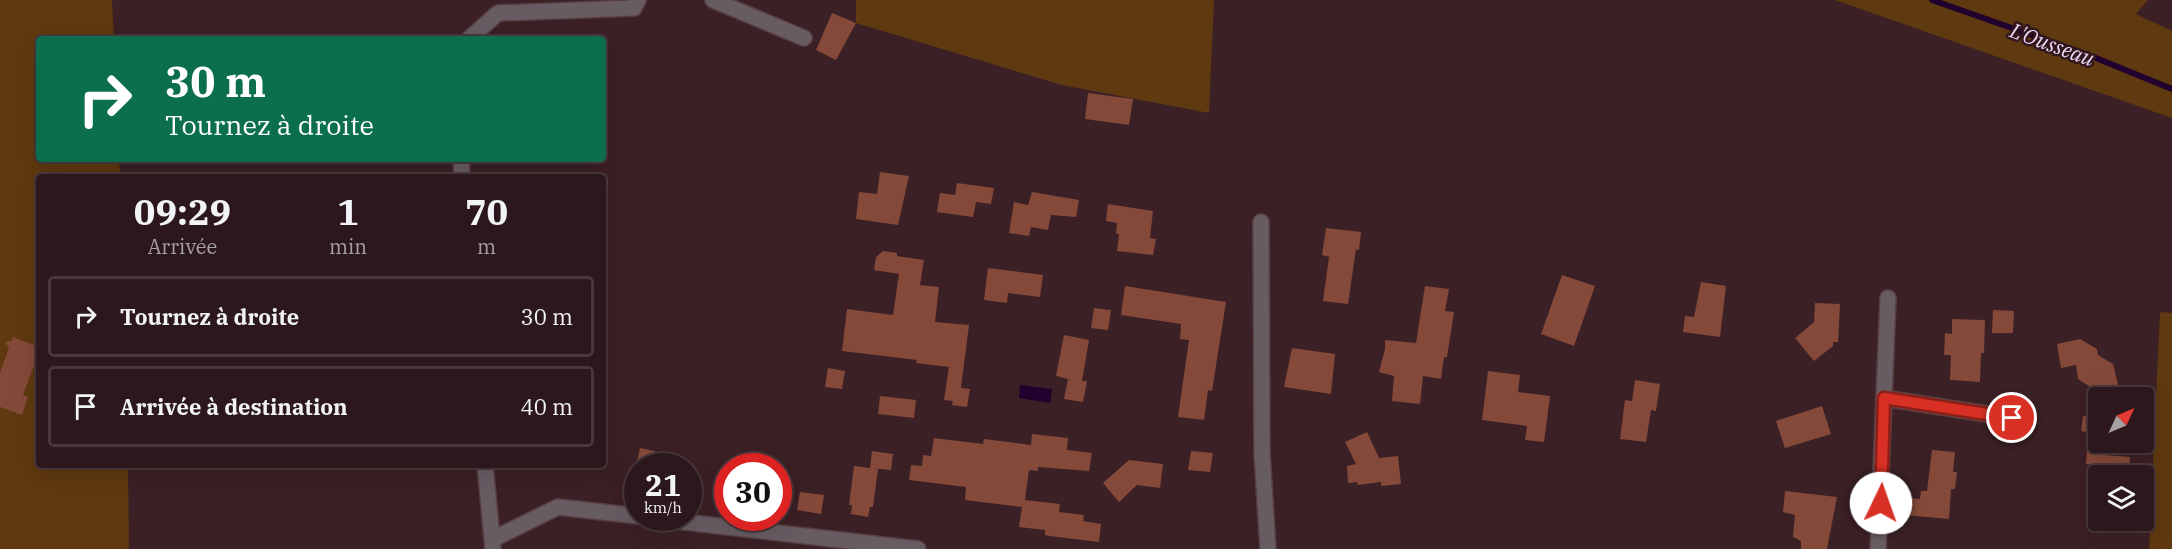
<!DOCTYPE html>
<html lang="fr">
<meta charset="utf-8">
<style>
body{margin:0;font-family:"IBM Plex Serif",serif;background:#382529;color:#f1f3f6;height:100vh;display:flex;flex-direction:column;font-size:22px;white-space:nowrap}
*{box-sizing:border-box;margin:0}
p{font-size:20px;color:#a6a0a3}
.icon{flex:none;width:33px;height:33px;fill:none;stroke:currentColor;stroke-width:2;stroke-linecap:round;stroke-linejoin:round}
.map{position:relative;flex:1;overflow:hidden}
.panel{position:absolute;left:36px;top:174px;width:570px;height:294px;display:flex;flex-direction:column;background:#2c181c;border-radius:6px;box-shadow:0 6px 24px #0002,0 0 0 2px #48373b}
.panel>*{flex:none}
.top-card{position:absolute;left:36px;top:36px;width:570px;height:126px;border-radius:6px;box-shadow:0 6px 24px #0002,0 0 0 2px #48373b;background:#0b6e4f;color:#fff;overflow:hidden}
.needle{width:39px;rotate:46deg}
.tools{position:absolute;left:2088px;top:387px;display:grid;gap:12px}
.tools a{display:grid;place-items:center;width:66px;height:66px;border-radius:6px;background:#2c181c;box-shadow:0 6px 24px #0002,0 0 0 2px #48373b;font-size:30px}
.speed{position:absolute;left:624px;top:453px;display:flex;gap:12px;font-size:30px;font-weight:700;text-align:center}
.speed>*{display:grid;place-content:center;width:78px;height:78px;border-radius:50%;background:#2c181c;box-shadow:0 6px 24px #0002,0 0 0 2px #48373b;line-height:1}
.speed small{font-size:15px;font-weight:400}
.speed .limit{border:9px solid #d22;background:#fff;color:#111}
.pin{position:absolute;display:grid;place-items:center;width:51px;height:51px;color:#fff;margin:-26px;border:3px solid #fff;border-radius:50%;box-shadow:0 2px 6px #0007}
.me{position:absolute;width:66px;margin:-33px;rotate:3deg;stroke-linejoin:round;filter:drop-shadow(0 0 4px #0008)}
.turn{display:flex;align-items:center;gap:21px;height:126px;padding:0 30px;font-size:27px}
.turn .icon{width:78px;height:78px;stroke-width:2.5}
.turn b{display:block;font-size:42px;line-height:51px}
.eta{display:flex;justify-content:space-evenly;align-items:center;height:102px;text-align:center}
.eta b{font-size:36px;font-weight:700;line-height:42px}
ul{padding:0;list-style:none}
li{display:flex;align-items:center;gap:18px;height:81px;margin:0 12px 9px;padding:0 18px;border:3px solid #48373b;border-radius:6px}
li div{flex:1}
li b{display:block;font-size:22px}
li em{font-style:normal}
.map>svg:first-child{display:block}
.green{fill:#5f390f}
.water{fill:#21022e}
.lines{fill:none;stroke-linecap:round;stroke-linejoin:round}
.stream{stroke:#21022e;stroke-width:6}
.building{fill:#854939}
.minor-casing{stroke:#583e43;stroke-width:18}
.minor{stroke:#685c63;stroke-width:15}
.route-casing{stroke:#8d1f18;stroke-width:15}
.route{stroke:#d93025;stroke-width:10}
.labels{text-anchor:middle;stroke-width:5;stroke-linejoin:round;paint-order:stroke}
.water-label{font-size:21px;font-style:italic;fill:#ebd7f6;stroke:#31171c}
</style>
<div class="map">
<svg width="2172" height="549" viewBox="0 0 2172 549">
<rect width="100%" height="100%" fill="#3b2025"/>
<path class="green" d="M 0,0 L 112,0 L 114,39 L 39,39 L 39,159 L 119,159 L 120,177 L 39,177 L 39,465 L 128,465 L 129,549 L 0,549 Z
M 856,0 L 1214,0 L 1209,113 L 1062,85 L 856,23 Z
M 1835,0 L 2148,0 L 2136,14 L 2172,31 L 2172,118 Z
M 2160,312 L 2172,313 L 2172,549 L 2149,549 Z"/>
<path class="water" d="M 1020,385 L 1052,389 L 1050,403 L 1019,398 Z"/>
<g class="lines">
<path class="stream" d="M 1932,0 L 2091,56 L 2172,89"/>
</g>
<path class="building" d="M 832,13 L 856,23 L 836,60 L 816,50 Z
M 1088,93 L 1133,99 L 1129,125 L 1085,119 Z
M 880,172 L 909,176 L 898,225 L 856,219 L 859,192 L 877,194 Z
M 957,183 L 994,188 L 991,204 L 976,202 L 973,217 L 937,212 L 940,193 L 955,195 Z
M 1032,192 L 1079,200 L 1076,217 L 1051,215 L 1048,230 L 1031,227 L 1029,236 L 1009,233 L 1014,202 L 1028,205 Z
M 1108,204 L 1153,211 L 1150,238 L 1156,239 L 1153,255 L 1117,251 L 1119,234 L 1116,234 L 1117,223 L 1106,221 Z
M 1326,228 L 1361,232 L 1359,250 L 1356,249 L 1348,304 L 1323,301 L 1329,257 L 1322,255 Z
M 883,251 L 897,253 L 897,256 L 924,260 L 920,285 L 939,287 L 935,322 L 969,325 L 961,388 L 970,389 L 967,407 L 952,405 L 953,401 L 944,400 L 949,367 L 916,363 L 917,360 L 842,351 L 847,309 L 893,315 L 899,274 L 874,270 L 876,257 Z
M 988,268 L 1043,275 L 1040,297 L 1008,293 L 1007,303 L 984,300 Z
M 1562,275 L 1595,286 L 1574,346 L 1541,334 Z
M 1701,282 L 1726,286 L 1720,337 L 1683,332 L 1685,316 L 1694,317 Z
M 1125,286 L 1226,302 L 1212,391 L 1208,390 L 1204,420 L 1178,417 L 1189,340 L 1180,339 L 1181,324 L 1121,315 Z
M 1425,286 L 1449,289 L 1445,311 L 1454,312 L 1447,357 L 1444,357 L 1441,379 L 1423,376 L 1420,404 L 1392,401 L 1394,376 L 1379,372 L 1385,349 L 1385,340 L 1416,343 Z
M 1815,303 L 1840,304 L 1838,342 L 1833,342 L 1833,346 L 1814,361 L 1795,338 L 1814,322 Z
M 1094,308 L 1111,310 L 1108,330 L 1091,328 Z
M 1993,310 L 2014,311 L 2013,333 L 1992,333 Z
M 1952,319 L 1985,320 L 1984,353 L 1981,353 L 1980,382 L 1950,380 L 1951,355 L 1944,355 L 1945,333 L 1952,334 Z
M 1064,335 L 1089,340 L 1082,381 L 1087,381 L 1083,402 L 1064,399 L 1068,379 L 1056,376 Z
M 13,337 L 39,347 L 39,352 L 23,395 L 28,397 L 22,415 L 0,407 L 0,373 L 9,348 L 5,342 L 12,341 Z
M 2080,339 L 2097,349 L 2098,355 L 2113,364 L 2119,388 L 2098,392 L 2078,379 L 2076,365 L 2061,368 L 2057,344 Z
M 1292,348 L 1335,354 L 1331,394 L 1284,387 Z
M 828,368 L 845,371 L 842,389 L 825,387 Z
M 1488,371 L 1520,375 L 1518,392 L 1550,396 L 1544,442 L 1525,440 L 1527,426 L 1482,420 Z
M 1635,380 L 1660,384 L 1656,411 L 1651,410 L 1646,442 L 1620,439 L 1625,400 L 1632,401 Z
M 880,396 L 916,400 L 914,418 L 878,414 Z
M 1822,406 L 1831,434 L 1785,448 L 1776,421 Z
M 2083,416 L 2098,419 L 2098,434 L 2081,431 Z
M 1367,432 L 1379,458 L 1398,456 L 1401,484 L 1381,486 L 1381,482 L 1358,485 L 1357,482 L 1348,483 L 1347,466 L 1356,464 L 1345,442 Z
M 1032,434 L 1068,438 L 1067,450 L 1092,453 L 1089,471 L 1038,467 L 1038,471 L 1029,470 L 1025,500 L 1060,504 L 1059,512 L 1084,515 L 1083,521 L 1101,524 L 1099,542 L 1049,536 L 1045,535 L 1045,530 L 1019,527 L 1022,507 L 965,500 L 966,487 L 909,480 L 911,465 L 922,466 L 923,455 L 931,456 L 934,438 L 983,444 L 984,439 L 1031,445 Z
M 640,448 L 655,451 L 652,466 L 636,466 Z
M 2087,449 L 2104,450 L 2104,455 L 2130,457 L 2129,476 L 2091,476 L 2092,465 L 2086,464 Z
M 1932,450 L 1955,452 L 1953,472 L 1957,472 L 1955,489 L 1951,489 L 1949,519 L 1904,515 L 1904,526 L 1889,526 L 1890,497 L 1920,499 L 1921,491 L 1927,491 Z
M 872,451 L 893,454 L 891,470 L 870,468 Z
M 1191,451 L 1213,453 L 1210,472 L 1188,470 Z
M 1129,460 L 1163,464 L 1160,488 L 1137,485 L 1119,502 L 1103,483 Z
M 854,466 L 878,469 L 873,507 L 870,507 L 868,517 L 851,514 L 852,505 L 849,505 Z
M 1785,491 L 1837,497 L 1827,549 L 1801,549 L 1801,541 L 1793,537 L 1795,515 L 1783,512 Z
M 800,492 L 824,495 L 821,514 L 797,510 Z"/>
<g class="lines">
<defs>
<path id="minor" d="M 713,0 L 804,38
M 469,39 L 498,13 L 634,8 L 638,0
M 461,159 L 462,177
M 1261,222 L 1262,453 L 1268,549
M 1884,398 L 2012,418
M 485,465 L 493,549
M 650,518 L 918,549
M 493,539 L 558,507 L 638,516
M 1878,549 L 1888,298"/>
</defs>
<use href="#minor" class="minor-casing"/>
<use href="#minor" class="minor"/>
</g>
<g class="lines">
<defs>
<path id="route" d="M 1881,503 L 1884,398 L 2012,418"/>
</defs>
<use href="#route" class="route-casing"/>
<use href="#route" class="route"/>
</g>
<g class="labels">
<g class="water-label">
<text transform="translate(2052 45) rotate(20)" y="7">L'Ousseau</text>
</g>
</g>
</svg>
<div class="tools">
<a><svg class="needle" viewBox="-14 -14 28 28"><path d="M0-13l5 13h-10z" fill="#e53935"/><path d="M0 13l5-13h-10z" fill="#a6a0a3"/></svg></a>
<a><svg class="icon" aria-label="layers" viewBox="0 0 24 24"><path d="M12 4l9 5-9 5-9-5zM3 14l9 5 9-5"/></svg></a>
</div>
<div class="speed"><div>21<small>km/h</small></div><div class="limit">30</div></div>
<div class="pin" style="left:2012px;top:418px;background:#d93025"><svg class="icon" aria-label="arrive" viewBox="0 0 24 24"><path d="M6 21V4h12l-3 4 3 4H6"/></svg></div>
<svg class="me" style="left:1881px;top:503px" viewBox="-20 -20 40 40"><circle r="19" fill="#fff"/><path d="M0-13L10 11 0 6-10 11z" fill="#d93025"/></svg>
<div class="top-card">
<div class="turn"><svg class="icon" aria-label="right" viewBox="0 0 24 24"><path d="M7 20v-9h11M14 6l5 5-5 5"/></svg><div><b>30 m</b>Tournez à droite</div></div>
</div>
<section class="panel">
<div class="eta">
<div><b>09:29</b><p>Arrivée</p></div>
<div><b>1</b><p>min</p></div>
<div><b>70</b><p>m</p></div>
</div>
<ul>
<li><svg class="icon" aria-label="right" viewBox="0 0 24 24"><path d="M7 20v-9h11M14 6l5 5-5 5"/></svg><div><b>Tournez à droite</b></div><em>30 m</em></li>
<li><svg class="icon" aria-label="arrive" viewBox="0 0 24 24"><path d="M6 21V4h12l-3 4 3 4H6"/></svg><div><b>Arrivée à destination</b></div><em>40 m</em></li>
</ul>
</section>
</div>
